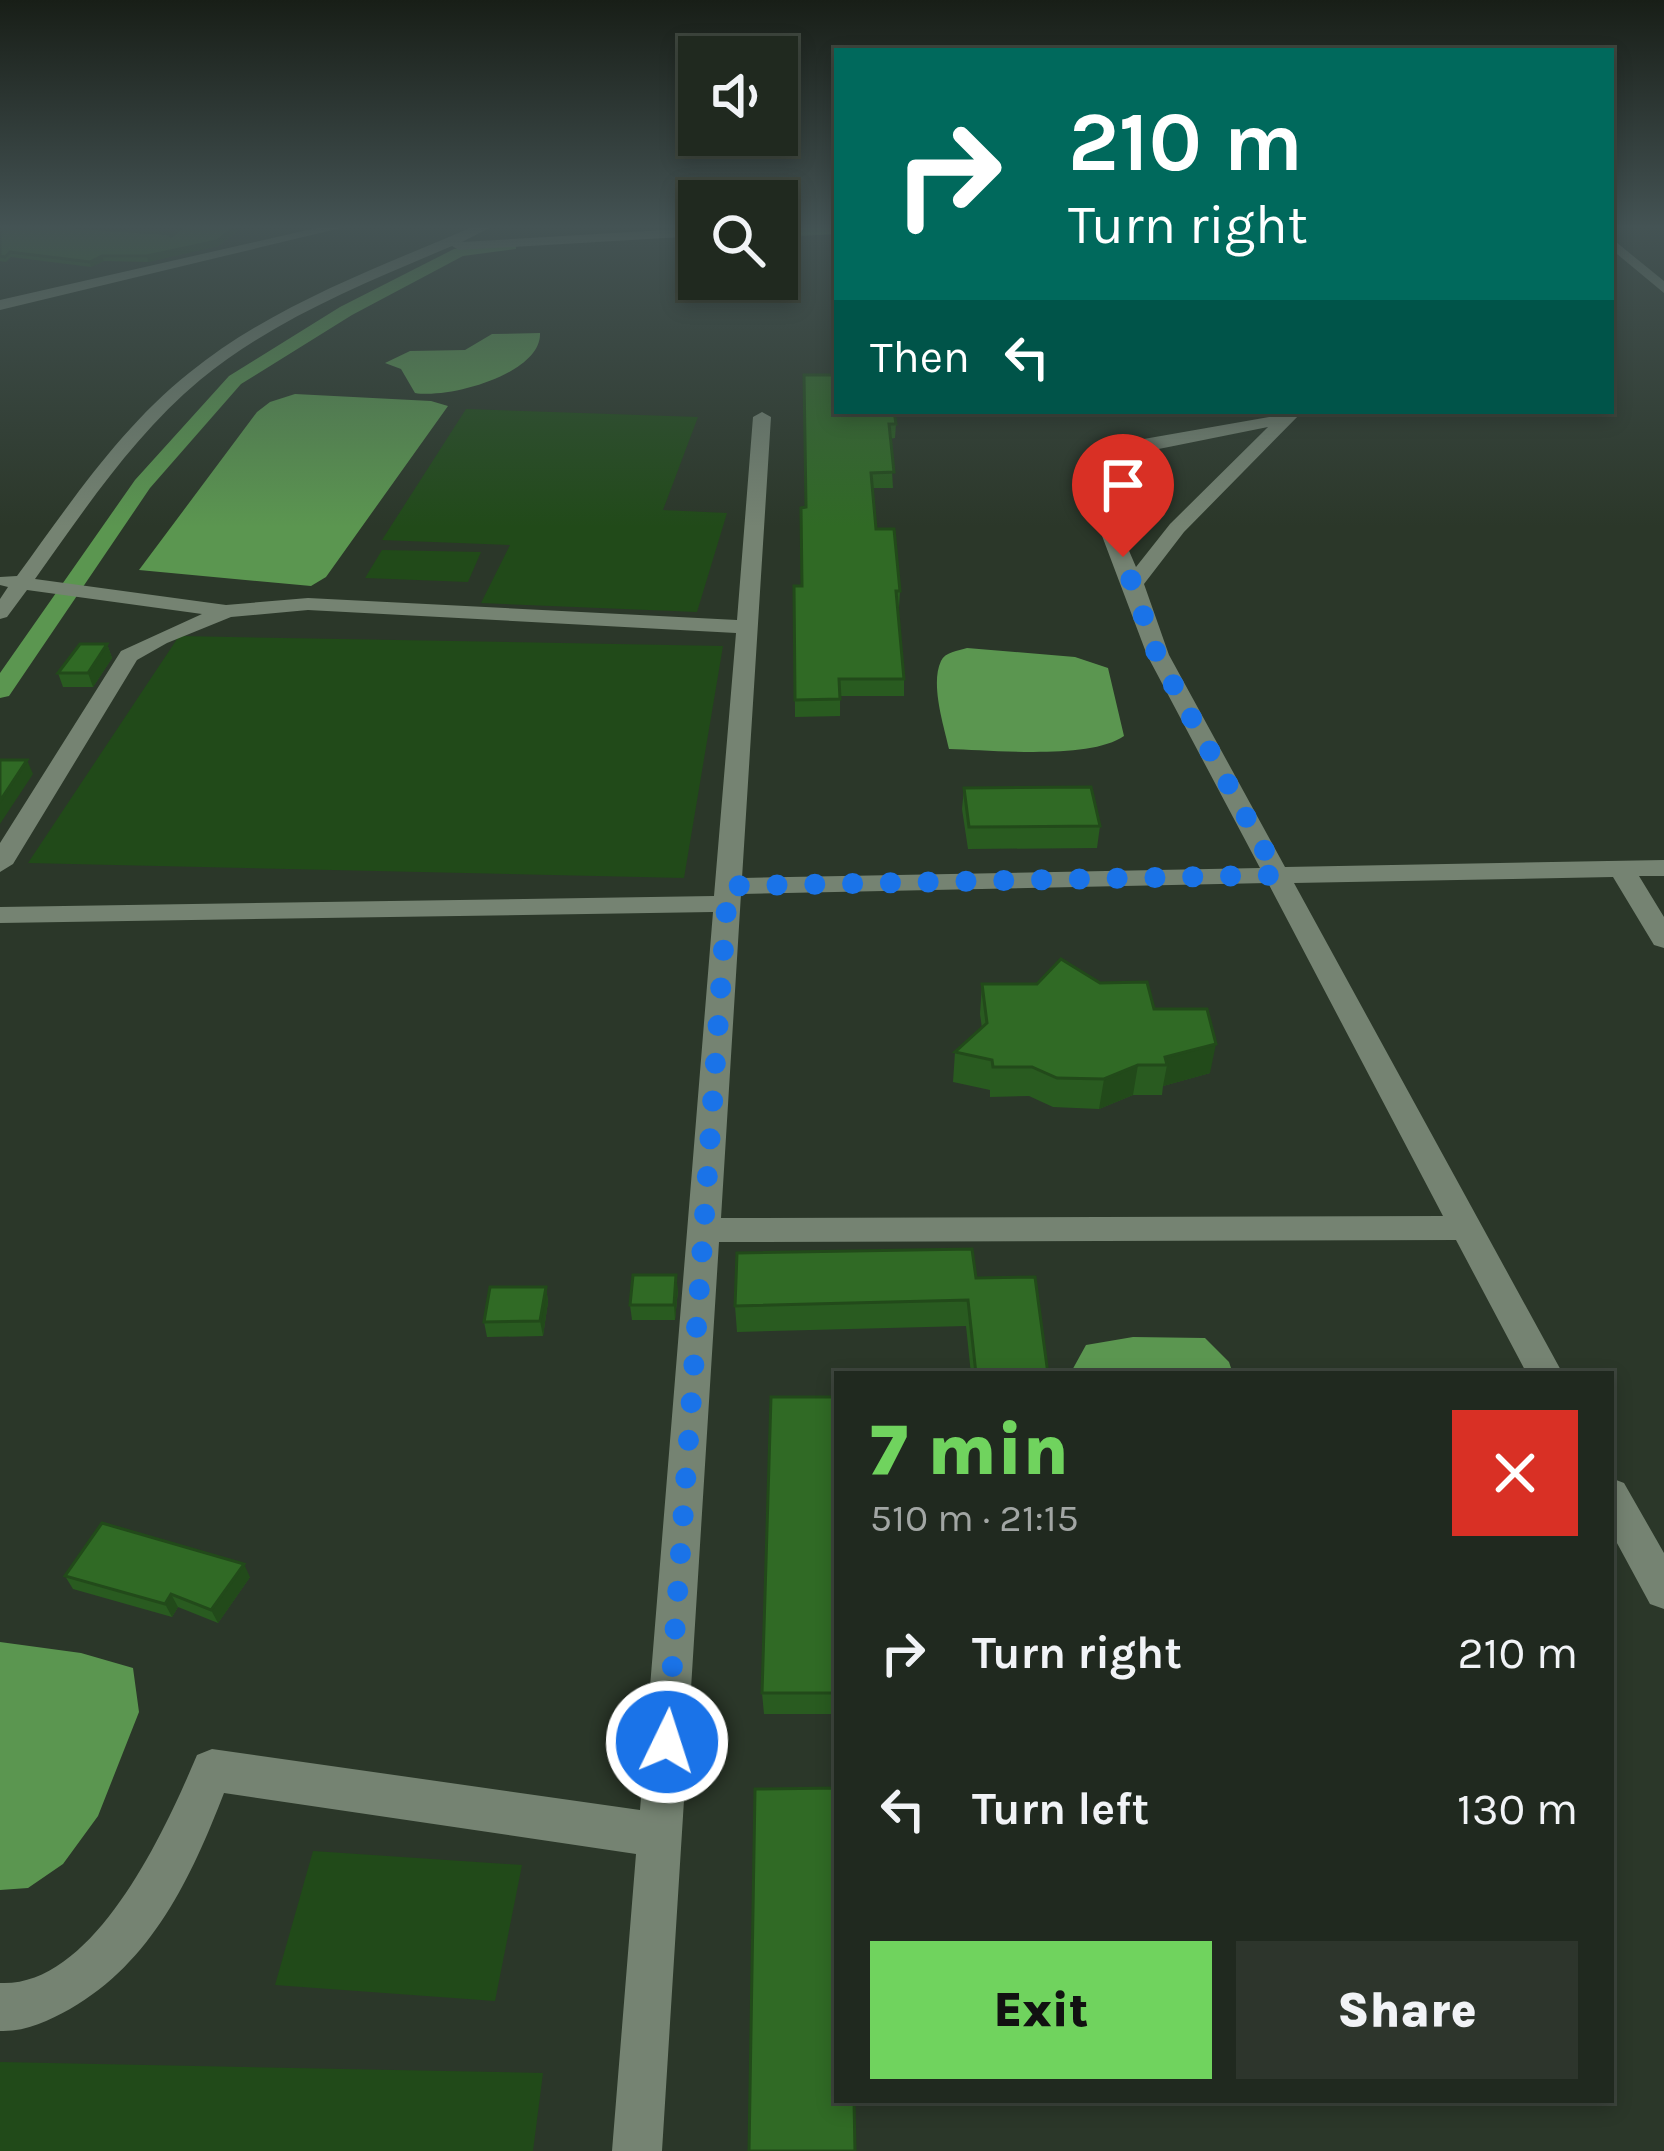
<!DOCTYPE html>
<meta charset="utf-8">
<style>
body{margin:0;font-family:Karla,sans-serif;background:#2d352c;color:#f1f3f6;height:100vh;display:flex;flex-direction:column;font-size:45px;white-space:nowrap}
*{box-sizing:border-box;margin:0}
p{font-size:39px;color:#a2a6a4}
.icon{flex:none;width:66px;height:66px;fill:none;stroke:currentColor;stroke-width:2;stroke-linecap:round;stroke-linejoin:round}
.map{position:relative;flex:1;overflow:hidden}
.details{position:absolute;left:834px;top:1371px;width:780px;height:732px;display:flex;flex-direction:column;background:#20291f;border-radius:0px;box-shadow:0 6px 18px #0003,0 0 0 3px #3d453d}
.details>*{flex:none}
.guide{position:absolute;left:834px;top:48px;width:780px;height:366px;border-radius:0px;box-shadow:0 6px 18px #0003,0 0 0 3px #3d453d;background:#00695c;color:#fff;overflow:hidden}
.buttons{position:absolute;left:678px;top:36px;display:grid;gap:24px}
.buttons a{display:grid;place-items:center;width:120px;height:120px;border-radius:0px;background:#20291f;box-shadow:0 6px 18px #0003,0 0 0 3px #3d453d;font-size:60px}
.pin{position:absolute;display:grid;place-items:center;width:102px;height:102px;color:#fff;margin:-123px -51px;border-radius:50% 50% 50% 0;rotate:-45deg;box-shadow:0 0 12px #0007}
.pin .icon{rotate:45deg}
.me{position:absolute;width:132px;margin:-66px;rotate:4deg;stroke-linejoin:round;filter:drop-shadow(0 0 9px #0008)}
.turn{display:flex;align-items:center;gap:42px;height:252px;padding:0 36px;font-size:54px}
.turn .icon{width:156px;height:156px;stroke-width:2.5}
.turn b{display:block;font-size:84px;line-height:102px}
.then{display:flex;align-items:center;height:114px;padding:0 36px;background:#0003;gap:24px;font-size:45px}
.round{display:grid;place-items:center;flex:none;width:126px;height:126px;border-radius:0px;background:#2d352c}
.headline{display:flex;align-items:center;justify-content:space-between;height:204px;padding:0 36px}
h1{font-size:72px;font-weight:800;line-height:90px;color:#70d35e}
.cta{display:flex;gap:24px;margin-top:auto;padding:24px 36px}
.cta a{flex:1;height:138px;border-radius:0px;background:#70d35e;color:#111;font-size:48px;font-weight:800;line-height:138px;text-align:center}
.cta a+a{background:#2d352c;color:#f1f3f6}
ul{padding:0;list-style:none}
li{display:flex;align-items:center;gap:36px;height:156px;padding:0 36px}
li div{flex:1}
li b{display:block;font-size:45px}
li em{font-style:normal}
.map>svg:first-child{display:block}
.green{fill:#214a19}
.water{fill:#5b9650}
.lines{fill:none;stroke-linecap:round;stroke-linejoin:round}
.canal{fill:#5b9650;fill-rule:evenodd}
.minor{fill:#758372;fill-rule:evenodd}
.wall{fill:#295b20}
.shaded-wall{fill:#224a1a}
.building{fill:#306a25;stroke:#224a1a;stroke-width:3}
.route{stroke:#1a73e8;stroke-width:21;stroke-dasharray:0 37.8}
</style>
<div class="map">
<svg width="1664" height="2151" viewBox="0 0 1664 2151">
<rect width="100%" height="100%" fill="#2b3729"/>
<path class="green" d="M 466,409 L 698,417 L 663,510 L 727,513 L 697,612 L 481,603 L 510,545 L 382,540 Z
M 382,550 L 481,552 L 468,582 L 365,578 Z
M 179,636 L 723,646 L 684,878 L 28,863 Z
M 313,1851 L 522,1865 L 495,2001 L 275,1985 Z
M 0,2062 L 543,2073 L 533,2151 L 0,2151 Z"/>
<path class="water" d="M 540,333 C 542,373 451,399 415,393 L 401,369 L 385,363 L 410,351 L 465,350 L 492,334 Z
M 295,394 L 431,401 L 448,406 L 326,577 L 311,586 L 139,570 L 257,412 L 270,402 Z
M 967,648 L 1075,657 L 1108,668 L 1124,736 C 1090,760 992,750 949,749 C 944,726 930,684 941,661 C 945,652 958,651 967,648 Z
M 1133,1337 L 1205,1338 L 1229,1362 L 1233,1374 L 1070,1374 L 1086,1345 Z
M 0,1642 L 81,1653 L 133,1668 L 139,1712 L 98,1816 L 63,1864 L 28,1888 L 0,1890 Z"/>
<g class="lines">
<path class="canal" d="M 837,226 L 837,234 L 777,237 L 777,227 Z
M 511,241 L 516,243 L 516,249 L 463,256 L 352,315 L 241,384 L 150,488 L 9,696 L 0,698 L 0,673 L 135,480 L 229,376 L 340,307 L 454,249 Z"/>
<path class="minor" d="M 325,226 L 349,226 L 0,310 L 0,300 Z
M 475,226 L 493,226 L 462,242 L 699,228 L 699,236 L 459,250 L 452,246 C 365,283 274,319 200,380 C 134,435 85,509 35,579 L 226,605 L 308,598 L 737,620 L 753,417 L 762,412 L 771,417 L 742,878 L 1260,868 L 1147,655 L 1090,504 L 1087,471 L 1095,452 L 1138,440 L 1303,411 L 1184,532 L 1144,584 L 1169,655 L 1285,867 L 1664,860 L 1664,876 L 1639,876 L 1664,917 L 1664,948 L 1654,945 L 1613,877 L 1294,883 L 1563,1374 L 1527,1374 L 1456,1240 L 719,1242 L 662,2151 L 612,2151 L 636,1854 L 224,1793 C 191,1878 152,1962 70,2009 C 48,2021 26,2032 0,2031 L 0,1983 C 95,1988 167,1826 197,1755 L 212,1749 L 640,1810 L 713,912 L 0,923 L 0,907 L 714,896 L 736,633 L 308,610 L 231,617 L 167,643 L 137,660 L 13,864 L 0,872 L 0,843 L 121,651 L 202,614 L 27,590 L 7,617 L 0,619 L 0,599 L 8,587 L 0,585 L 0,577 L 17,576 C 69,505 120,428 189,373 C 273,305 377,268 475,226 ZM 1268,427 L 1170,524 L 1136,567 L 1109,504 L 1109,459 ZM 1268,883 L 1443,1216 L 721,1218 L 741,894 Z
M 777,226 L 822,226 L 777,232 Z
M 1611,238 L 1664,281 L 1664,293 L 1611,249 Z
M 1611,1478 L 1624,1483 L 1664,1553 L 1664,1609 L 1650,1604 L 1611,1532 Z"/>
</g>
<path class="wall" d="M 0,226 L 173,234 L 184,226 L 244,226 L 218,246 L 148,262 L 104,261 L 91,267 L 11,257 L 6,262 L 0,261 Z
M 837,375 L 896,424 L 895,438 L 890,439 L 893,488 L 872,488 L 876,529 L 900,591 L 899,607 L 897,607 L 904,679 L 904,696 L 840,696 L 840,716 L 795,717 L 794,586 L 802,586 L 806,507 Z
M 107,644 L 112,658 L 93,687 L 63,687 L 58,673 Z
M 964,788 L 1100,826 L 1097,848 L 968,849 L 962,809 Z
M 1100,983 L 1154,1009 L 1210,1073 L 1163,1086 L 1162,1095 L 1133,1095 L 1099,1109 L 1053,1107 L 1029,1096 L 990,1097 L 990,1090 L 953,1082 L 955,1052 L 982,1028 L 980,1014 L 982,984 Z
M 976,1278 L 1048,1374 L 971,1374 L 966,1326 L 737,1332 L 735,1306 Z
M 546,1287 L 548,1302 L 543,1336 L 487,1337 L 484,1322 Z
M 678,1290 L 675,1320 L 632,1320 L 630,1305 Z
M 837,1397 L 837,1714 L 764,1714 L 762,1693 Z
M 65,1576 L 250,1577 L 218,1623 L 178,1607 L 172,1617 L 73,1589 Z"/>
<path class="shaded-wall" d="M 236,226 L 244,226 L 218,246 L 148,262 L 147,256 Z
M 102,256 L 104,261 L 91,267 L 90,262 Z
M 107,644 L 112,658 L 93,687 L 88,673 Z
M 27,760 L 33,774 L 0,824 L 0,801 Z
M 1216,1044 L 1210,1073 L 1163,1086 L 1167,1065 L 1165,1057 Z
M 1138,1065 L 1133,1095 L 1099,1109 L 1104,1079 Z
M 676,1275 L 678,1290 L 675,1320 L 674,1305 Z
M 546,1287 L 548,1302 L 543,1336 L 540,1321 Z
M 244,1564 L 250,1577 L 218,1623 L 211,1610 Z
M 171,1594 L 178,1607 L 172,1617 L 165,1604 Z"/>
<path class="building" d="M 0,226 L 55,226 L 173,234 L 170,237 L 184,226 L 236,226 L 217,241 L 147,256 L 102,256 L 90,262 L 10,252 L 5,257 L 0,256 Z
M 804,375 L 837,375 L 837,411 L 894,411 L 896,424 L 889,424 L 894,472 L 871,473 L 876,529 L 894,529 L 900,591 L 896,591 L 904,679 L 839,679 L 840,699 L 795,700 L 794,586 L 802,586 L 801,508 L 806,507 Z
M 80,644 L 107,644 L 88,673 L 58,673 Z
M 0,760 L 27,760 L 0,801 Z
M 1091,787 L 1100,826 L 969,827 L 964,788 Z
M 1061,959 L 1100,983 L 1147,982 L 1154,1009 L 1207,1009 L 1216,1044 L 1165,1057 L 1167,1065 L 1138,1065 L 1104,1079 L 1057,1078 L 1032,1067 L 993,1067 L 992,1060 L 955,1052 L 987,1023 L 982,984 L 1037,984 Z
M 972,1249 L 976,1278 L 1035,1277 L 1048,1374 L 976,1374 L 968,1300 L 735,1306 L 737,1253 Z
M 633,1275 L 676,1275 L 674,1305 L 630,1305 Z
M 490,1287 L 546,1287 L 540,1321 L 484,1322 Z
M 771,1397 L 837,1397 L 837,1693 L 762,1693 Z
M 102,1523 L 244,1564 L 211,1610 L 171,1594 L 165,1604 L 65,1576 Z
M 837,1788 L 837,2100 L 854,2100 L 855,2151 L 749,2151 L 755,1789 Z"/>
<linearGradient id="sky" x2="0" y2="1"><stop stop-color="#181e17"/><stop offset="0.43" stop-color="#445354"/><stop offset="1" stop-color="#445354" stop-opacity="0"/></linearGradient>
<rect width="1664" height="527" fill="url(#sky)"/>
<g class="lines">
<path class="route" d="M 667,1742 L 728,886 L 1278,875 L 1157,655 L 1123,557"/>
</g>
</svg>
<div class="buttons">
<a><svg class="icon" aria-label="sound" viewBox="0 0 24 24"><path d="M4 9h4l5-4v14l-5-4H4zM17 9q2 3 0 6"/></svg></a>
<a><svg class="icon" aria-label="search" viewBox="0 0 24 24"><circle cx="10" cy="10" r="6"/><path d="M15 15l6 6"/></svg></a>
</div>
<div class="pin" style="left:1123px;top:557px;background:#d93025"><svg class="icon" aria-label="arrive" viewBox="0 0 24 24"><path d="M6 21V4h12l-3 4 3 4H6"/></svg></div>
<svg class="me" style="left:667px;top:1742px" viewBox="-20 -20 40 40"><circle r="17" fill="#1a73e8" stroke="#fff" stroke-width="3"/><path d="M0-11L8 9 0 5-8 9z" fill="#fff"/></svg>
<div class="guide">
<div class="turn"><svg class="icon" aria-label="right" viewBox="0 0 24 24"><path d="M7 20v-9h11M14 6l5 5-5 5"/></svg><div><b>210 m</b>Turn right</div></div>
<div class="then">Then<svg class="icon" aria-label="left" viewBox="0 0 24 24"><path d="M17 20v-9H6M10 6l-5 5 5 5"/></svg></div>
</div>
<section class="details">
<div class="headline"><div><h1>7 min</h1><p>510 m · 21:15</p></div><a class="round" style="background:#d93025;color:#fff"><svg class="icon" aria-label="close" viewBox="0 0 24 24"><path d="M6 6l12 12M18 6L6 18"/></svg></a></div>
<ul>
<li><svg class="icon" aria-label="right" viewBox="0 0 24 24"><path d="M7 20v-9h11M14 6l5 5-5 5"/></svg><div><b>Turn right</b></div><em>210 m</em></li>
<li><svg class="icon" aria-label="left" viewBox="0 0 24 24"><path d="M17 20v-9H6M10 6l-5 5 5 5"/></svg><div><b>Turn left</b></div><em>130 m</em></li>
</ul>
<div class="cta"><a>Exit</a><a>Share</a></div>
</section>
</div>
